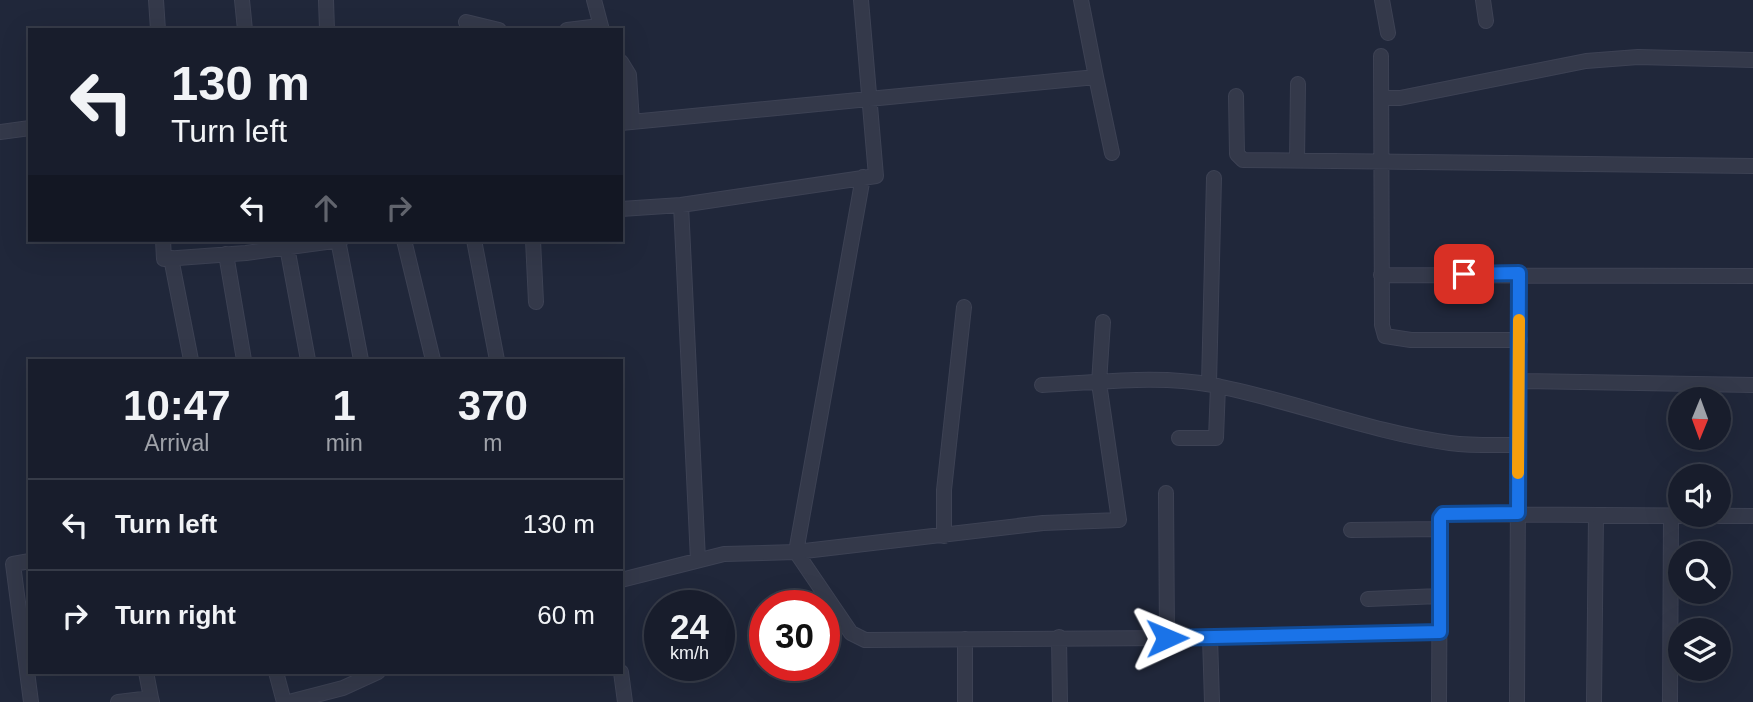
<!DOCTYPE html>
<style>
body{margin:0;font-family:Helvetica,sans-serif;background:#252a38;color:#f1f3f6;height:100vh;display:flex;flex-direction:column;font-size:26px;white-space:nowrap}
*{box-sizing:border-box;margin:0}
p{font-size:23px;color:#9fa2a9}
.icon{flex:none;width:38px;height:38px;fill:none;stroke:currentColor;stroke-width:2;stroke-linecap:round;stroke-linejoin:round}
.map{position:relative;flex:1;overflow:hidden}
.sheet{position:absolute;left:28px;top:359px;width:595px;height:315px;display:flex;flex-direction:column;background:#181d2c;border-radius:0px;box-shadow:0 7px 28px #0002,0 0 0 2px #363b48}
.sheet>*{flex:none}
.hud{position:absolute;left:28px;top:28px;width:595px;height:214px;border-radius:0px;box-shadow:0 7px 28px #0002,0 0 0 2px #363b48;background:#181d2c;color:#f1f3f6;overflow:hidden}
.needle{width:46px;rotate:181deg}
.controls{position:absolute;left:1668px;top:387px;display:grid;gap:14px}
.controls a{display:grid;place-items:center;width:63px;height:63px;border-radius:50%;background:#181d2c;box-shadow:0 7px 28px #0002,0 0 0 2px #363b48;font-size:35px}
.speed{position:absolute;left:644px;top:590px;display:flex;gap:14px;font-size:35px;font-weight:700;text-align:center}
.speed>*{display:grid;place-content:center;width:91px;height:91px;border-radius:50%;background:#181d2c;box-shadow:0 7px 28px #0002,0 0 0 2px #363b48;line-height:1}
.speed small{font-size:18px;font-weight:400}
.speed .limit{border:10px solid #d22;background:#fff;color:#111}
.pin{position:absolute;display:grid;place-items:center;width:60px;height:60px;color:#fff;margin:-30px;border-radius:14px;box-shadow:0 4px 10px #0006}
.me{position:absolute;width:77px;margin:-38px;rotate:89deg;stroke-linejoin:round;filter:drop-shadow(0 0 5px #0008)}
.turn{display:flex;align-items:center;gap:24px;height:147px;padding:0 28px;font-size:32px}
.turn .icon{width:91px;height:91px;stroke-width:2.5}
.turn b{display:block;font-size:49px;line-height:60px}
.lanes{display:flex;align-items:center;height:66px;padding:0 28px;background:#0003;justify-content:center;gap:35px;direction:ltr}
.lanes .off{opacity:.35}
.eta{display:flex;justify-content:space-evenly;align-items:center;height:119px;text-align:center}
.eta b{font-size:42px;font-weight:700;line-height:49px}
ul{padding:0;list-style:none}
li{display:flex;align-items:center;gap:21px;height:91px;padding:0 28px;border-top:2px solid #363b48}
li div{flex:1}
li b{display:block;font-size:26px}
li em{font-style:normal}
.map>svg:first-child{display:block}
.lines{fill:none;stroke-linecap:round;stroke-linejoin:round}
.street-casing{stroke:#3d4254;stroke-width:16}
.street{stroke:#34394a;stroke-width:14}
.route-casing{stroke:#114b97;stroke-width:18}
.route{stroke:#1a73e8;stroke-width:12}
.slow{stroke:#f59e0b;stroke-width:12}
</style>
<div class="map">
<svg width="1753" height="702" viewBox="0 0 1753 702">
<rect width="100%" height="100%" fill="#20273a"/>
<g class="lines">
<defs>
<path id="street" d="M 156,0 L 158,30
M 242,0 L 245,30
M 326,0 L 327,30
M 594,0 L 602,30
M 1382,0 L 1388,33
M 1483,0 L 1486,21
M 466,22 L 499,30
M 567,30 L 600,26
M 1381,56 L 1382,325 L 1385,336 L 1411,340 L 1520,340
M 621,62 L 629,75 L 632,122
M 1096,77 L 1112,153
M 1236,96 L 1237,154 L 1243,160 L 1753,166
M 1383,98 L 1400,98 L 1586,61 L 1638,57 L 1753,60
M 621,123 L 1096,77 L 1081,0
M 0,132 L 30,128
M 1297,161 L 1298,84
M 863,177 L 796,552 L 851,633 L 865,640 L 1167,638 L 1440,632
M 681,205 L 698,560
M 621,209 L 681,205 L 876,176 L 861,0
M 163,240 L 164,259 L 246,253 L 341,240
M 338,240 L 361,360
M 404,240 L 433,360
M 474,240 L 497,360
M 533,240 L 536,302
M 287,247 L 308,360
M 226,254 L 244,360
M 171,258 L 191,360
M 1381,275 L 1753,276
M 1520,381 L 1753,385
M 1209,384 L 1214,178
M 1042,385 C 1096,383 1158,374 1212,385 C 1292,400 1369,432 1450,443 C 1473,446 1496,445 1519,445
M 1179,438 L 1216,438 L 1218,386
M 1166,493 L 1167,638
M 1351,530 L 1440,529
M 944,536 L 944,490 L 964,307
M 30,561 L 13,564 L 31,702
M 621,580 L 724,554 L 796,552 L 1043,523 L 1119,520 L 1099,383 L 1103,322
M 1368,599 L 1439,596
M 1059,637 L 1060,702
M 1210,637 L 1212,702
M 965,639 L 965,702
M 146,672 L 151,698
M 276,672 L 284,702
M 621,672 L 625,702
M 118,702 L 151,698 L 152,702
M 289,702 L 343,688 L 378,672
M 1439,702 L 1440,518 L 1443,514 L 1753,516
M 1517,702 L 1519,273
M 1594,702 L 1596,515
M 1670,702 L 1671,515"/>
</defs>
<use href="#street" class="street-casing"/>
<use href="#street" class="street"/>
</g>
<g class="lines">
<defs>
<path id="route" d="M 1167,638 L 1440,632 L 1440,518 L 1443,514 L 1518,513 L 1519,273 L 1464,274"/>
</defs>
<use href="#route" class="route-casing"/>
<use href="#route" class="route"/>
<path class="slow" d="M 1518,473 L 1519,320"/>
</g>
</svg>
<div class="controls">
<a><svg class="needle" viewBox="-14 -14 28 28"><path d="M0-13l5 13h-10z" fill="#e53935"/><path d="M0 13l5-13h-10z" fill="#9fa2a9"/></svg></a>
<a><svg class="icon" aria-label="sound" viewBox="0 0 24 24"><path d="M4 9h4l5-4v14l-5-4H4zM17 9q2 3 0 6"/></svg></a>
<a><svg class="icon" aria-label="search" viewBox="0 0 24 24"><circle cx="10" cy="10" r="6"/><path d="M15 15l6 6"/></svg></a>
<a><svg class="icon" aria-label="layers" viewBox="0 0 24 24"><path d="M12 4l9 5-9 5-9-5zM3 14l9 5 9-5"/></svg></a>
</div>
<div class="speed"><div>24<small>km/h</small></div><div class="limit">30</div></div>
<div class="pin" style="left:1464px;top:274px;background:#d93025"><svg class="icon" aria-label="arrive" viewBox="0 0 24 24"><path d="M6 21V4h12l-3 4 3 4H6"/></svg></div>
<svg class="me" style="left:1167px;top:638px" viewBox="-20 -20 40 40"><path d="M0-17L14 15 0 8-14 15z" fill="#1a73e8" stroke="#fff" stroke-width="4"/></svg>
<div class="hud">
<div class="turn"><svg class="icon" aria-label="left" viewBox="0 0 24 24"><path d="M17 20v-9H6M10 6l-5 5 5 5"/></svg><div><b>130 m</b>Turn left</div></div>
<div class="lanes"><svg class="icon" aria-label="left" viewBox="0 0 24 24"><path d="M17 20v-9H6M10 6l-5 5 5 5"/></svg><svg class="icon off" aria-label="ahead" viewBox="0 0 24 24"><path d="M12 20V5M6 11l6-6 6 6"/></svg><svg class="icon off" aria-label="right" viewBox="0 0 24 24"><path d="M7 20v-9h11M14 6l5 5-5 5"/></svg></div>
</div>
<section class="sheet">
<div class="eta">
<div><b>10:47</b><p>Arrival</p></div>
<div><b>1</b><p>min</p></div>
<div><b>370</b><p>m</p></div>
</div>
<ul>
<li><svg class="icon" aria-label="left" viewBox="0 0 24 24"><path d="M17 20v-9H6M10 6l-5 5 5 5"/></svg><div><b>Turn left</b></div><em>130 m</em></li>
<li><svg class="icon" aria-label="right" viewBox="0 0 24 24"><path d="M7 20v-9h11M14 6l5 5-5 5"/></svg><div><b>Turn right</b></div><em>60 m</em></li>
</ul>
</section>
</div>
